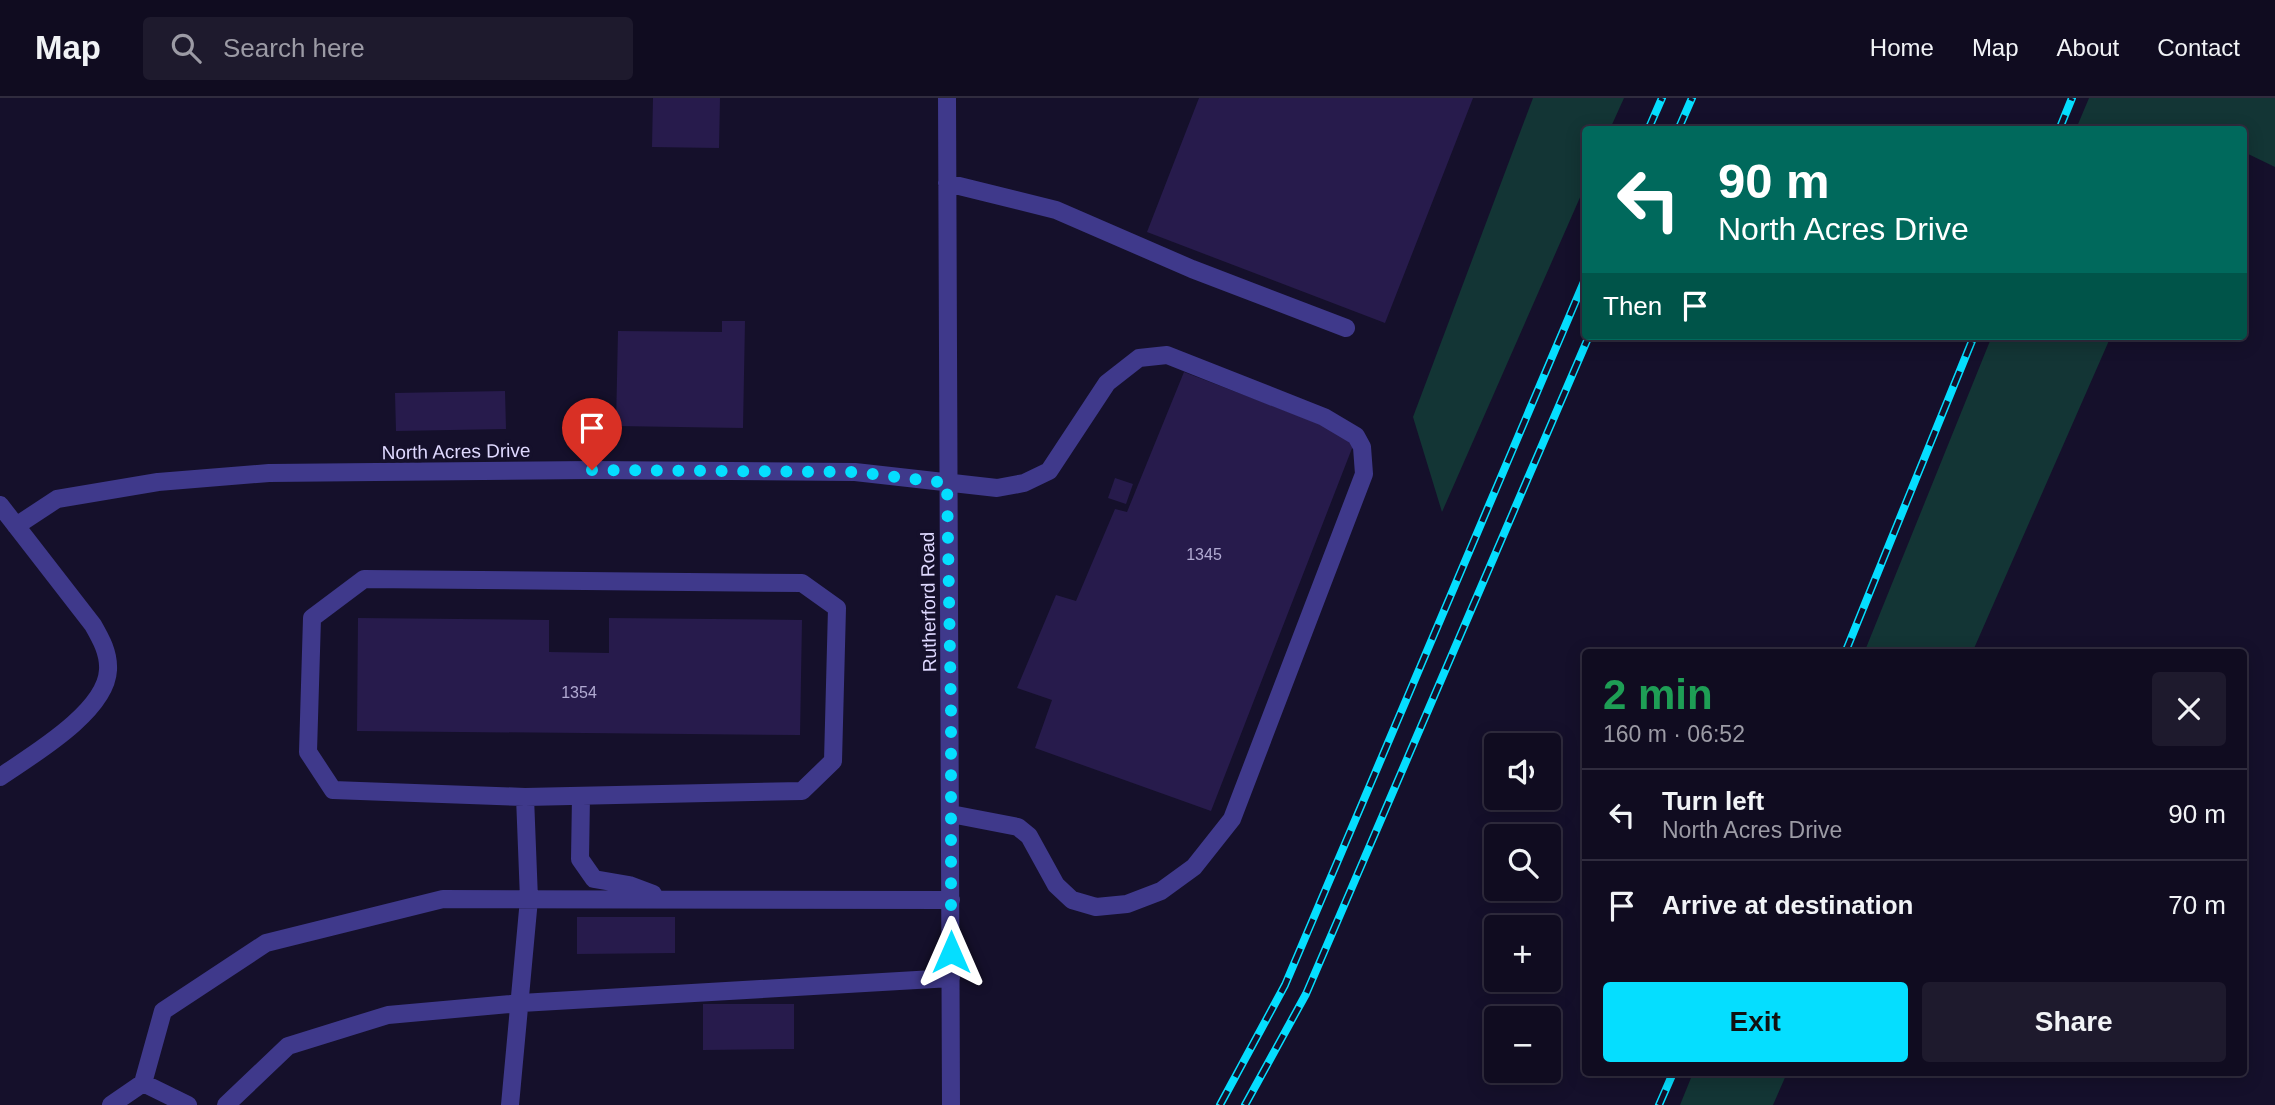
<!DOCTYPE html>
<meta charset="utf-8">
<style>
body{margin:0;font-family:Arial,sans-serif;background:#1e1a2d;color:#f1f3f6;height:100vh;display:flex;flex-direction:column;font-size:26px;white-space:nowrap}
*{box-sizing:border-box;margin:0}
p{font-size:23px;color:#9c9ba5}
.icon{flex:none;width:38px;height:38px;fill:none;stroke:currentColor;stroke-width:2;stroke-linecap:round;stroke-linejoin:round}
.map{position:relative;flex:1;overflow:hidden}
.side{position:absolute;left:1582px;top:551px;width:665px;height:427px;display:flex;flex-direction:column;background:#100c20;border-radius:7px;box-shadow:0 4px 18px #0003,0 0 0 2px #302c3e}
.side>*{flex:none}
.guide{position:absolute;left:1582px;top:28px;width:665px;height:214px;border-radius:7px;box-shadow:0 4px 18px #0003,0 0 0 2px #302c3e;background:#00695c;color:#fff;overflow:hidden}
.fabs{position:absolute;left:1484px;top:635px;display:grid;gap:14px}
.fabs a{display:grid;place-items:center;width:77px;height:77px;border-radius:7px;background:#100c20;box-shadow:0 4px 18px #0003,0 0 0 2px #302c3e;font-size:35px}
.pin{position:absolute;display:grid;place-items:center;width:60px;height:60px;color:#fff;margin:-72px -30px;border-radius:50% 50% 50% 0;rotate:-45deg;box-shadow:0 0 7px #0007}
.pin .icon{rotate:45deg}
.me{position:absolute;width:77px;margin:-38px;rotate:0deg;stroke-linejoin:round;filter:drop-shadow(0 0 5px #0008)}
.turn{display:flex;align-items:center;gap:24px;height:147px;padding:0 21px;font-size:32px}
.turn .icon{width:91px;height:91px;stroke-width:2.5}
.turn b{display:block;font-size:49px;line-height:60px}
.then{display:flex;align-items:center;height:66px;padding:0 21px;background:#0003;gap:14px;font-size:26px}
.round{display:grid;place-items:center;flex:none;width:74px;height:74px;border-radius:7px;background:#1e1a2d}
.summary{display:flex;align-items:center;justify-content:space-between;height:119px;padding:0 21px}
h1{font-size:42px;font-weight:600;line-height:52px;color:#1e9e55}
.primary-button{display:flex;gap:14px;margin-top:auto;padding:14px 21px}
.primary-button a{flex:1;height:80px;border-radius:7px;background:#05deff;color:#111;font-size:28px;font-weight:600;line-height:80px;text-align:center}
.primary-button a+a{background:#1e1a2d;color:#f1f3f6}
ul{padding:0;list-style:none}
li{display:flex;align-items:center;gap:21px;height:91px;padding:0 21px;border-top:2px solid #302c3e}
li div{flex:1}
li b{display:block;font-size:26px}
li em{font-style:normal}
header{display:flex;align-items:center;gap:42px;box-sizing:border-box;height:98px;padding:0 35px;background:#100c20;border-bottom:2px solid #302c3e}
header strong{font-size:33px}
nav{display:flex;gap:38px;margin-inline-start:auto;font-size:24px}
.search{width:490px;height:63px;background:#1e1a2d;display:flex;align-items:center;gap:18px;box-sizing:border-box;padding:0 24px;border-radius:7px;color:#9c9ba5;font-size:26px}
.map>svg:first-child{display:block}
.green{fill:#133535}
.building{fill:#271b4c}
.lines{fill:none;stroke-linecap:round;stroke-linejoin:round}
.minor{stroke:#3f398b;stroke-width:18}
.rail-casing{stroke:#05deff;stroke-width:8}
.rail{stroke:#15102b;stroke-width:5;stroke-dasharray:16;stroke-linecap:butt}
.route{stroke:#05deff;stroke-width:12;stroke-dasharray:0 21.6}
.labels{text-anchor:middle;stroke-width:7;stroke-linejoin:round;paint-order:stroke}
.number-label{font-size:16px;fill:#b1aad2}
.street-label{font-size:19px;fill:#dfd9ff;stroke:#15102b}
</style>
<header>
<strong>Map</strong>
<div class="search"><svg class="icon" aria-label="search" viewBox="0 0 24 24"><circle cx="10" cy="10" r="6"/><path d="M15 15l6 6"/></svg>Search here</div>
<nav><a>Home</a><a>Map</a><a>About</a><a>Contact</a></nav>
</header>
<div class="map">
<svg width="2275" height="1007" viewBox="0 0 2275 1007">
<rect width="100%" height="100%" fill="#15102b"/>
<path class="green" d="M 1533,0 L 1624,0 L 1610,31 L 1586,32 L 1585,88 L 1442,414 L 1413,319 Z
M 2089,0 L 2275,0 L 2275,69 L 2244,54 L 2244,32 L 2076,31 Z
M 1992,238 L 2111,238 L 1972,555 L 1864,555 Z
M 1693,975 L 1787,975 L 1773,1007 L 1680,1007 Z"/>
<path class="building" d="M 653,0 L 720,0 L 719,50 L 652,49 Z
M 1199,0 L 1473,0 L 1385,225 L 1147,134 Z
M 722,223 L 745,223 L 743,330 L 616,328 L 618,233 L 722,234 Z
M 1184,274 L 1356,340 L 1211,713 L 1035,650 L 1052,602 L 1017,590 L 1056,497 L 1076,503 L 1115,411 L 1127,414 Z
M 505,293 L 506,331 L 396,333 L 395,295 Z
M 1115,380 L 1133,386 L 1126,406 L 1108,400 Z
M 358,520 L 549,522 L 549,554 L 609,555 L 609,520 L 802,522 L 800,637 L 357,633 Z
M 577,819 L 675,819 L 675,855 L 577,856 Z
M 703,906 L 794,906 L 794,951 L 703,952 Z"/>
<g class="lines">
<path class="minor" d="M 947,0 L 951,1007
M 947,85 L 1056,112 L 1192,171 L 1346,230
M 0,407 L 93,527 C 101,541 109,555 108,572 C 106,614 32,657 0,679
M 16,428 L 57,401 L 158,384 L 269,375 L 592,372 L 855,374 L 997,390 L 1024,385 L 1049,373 L 1107,285 L 1139,260 L 1167,257 L 1324,319 L 1356,338 L 1362,349 L 1364,376 L 1232,721 L 1194,769 L 1161,793 L 1127,806 L 1096,809 L 1072,802 L 1056,787 L 1029,738 L 1018,729 L 951,716
M 364,481 L 802,485 L 837,510 L 833,663 L 802,693 L 525,699 L 333,692 L 308,654 L 312,520 Z
M 581,698 L 580,761 L 594,781 L 629,787 L 653,796
M 143,985 L 163,913 L 266,845 L 443,801 L 951,802
M 111,1007 L 143,985 L 188,1007
M 226,1007 L 288,948 L 388,917 L 521,905 L 951,880
M 510,1007 L 529,801 L 525,699"/>
<defs>
<path id="rail" d="M 1648,32 L 1662,0
M 1678,32 L 1692,0
M 2059,32 L 2072,0
M 1845,555 L 1974,238
M 1220,1007 L 1285,887 L 1586,179
M 1245,1007 L 1306,896 L 1589,238
M 1659,1007 L 1673,975"/>
</defs>
<use href="#rail" class="rail-casing"/>
<use href="#rail" class="rail"/>
</g>
<g class="lines">
<path class="route" d="M 592,372 L 855,374 L 947,385 L 951,613 L 951,854"/>
</g>
<g class="labels">
<g class="number-label">
<text x="1204" y="462">1345</text>
<text x="579" y="600">1354</text>
</g>
<g class="street-label">
<text transform="translate(456 353) rotate(-1)" y="7">North Acres Drive</text>
<text transform="translate(928 504) rotate(-91)" y="7">Rutherford Road</text>
</g>
</g>
</svg>
<div class="fabs">
<a><svg class="icon" aria-label="sound" viewBox="0 0 24 24"><path d="M4 9h4l5-4v14l-5-4H4zM17 9q2 3 0 6"/></svg></a>
<a><svg class="icon" aria-label="search" viewBox="0 0 24 24"><circle cx="10" cy="10" r="6"/><path d="M15 15l6 6"/></svg></a>
<a>+</a>
<a>−</a>
</div>
<div class="pin" style="left:592px;top:372px;background:#d93025"><svg class="icon" aria-label="arrive" viewBox="0 0 24 24"><path d="M6 21V4h12l-3 4 3 4H6"/></svg></div>
<svg class="me" style="left:951px;top:854px" viewBox="-20 -20 40 40"><path d="M0-17L14 15 0 8-14 15z" fill="#05deff" stroke="#fff" stroke-width="4"/></svg>
<div class="guide">
<div class="turn"><svg class="icon" aria-label="left" viewBox="0 0 24 24"><path d="M17 20v-9H6M10 6l-5 5 5 5"/></svg><div><b>90 m</b>North Acres Drive</div></div>
<div class="then">Then<svg class="icon" aria-label="arrive" viewBox="0 0 24 24"><path d="M6 21V4h12l-3 4 3 4H6"/></svg></div>
</div>
<section class="side">
<div class="summary"><div><h1>2 min</h1><p>160 m · 06:52</p></div><a class="round"><svg class="icon" aria-label="close" viewBox="0 0 24 24"><path d="M6 6l12 12M18 6L6 18"/></svg></a></div>
<ul>
<li><svg class="icon" aria-label="left" viewBox="0 0 24 24"><path d="M17 20v-9H6M10 6l-5 5 5 5"/></svg><div><b>Turn left</b><p>North Acres Drive</p></div><em>90 m</em></li>
<li><svg class="icon" aria-label="arrive" viewBox="0 0 24 24"><path d="M6 21V4h12l-3 4 3 4H6"/></svg><div><b>Arrive at destination</b></div><em>70 m</em></li>
</ul>
<div class="primary-button"><a>Exit</a><a>Share</a></div>
</section>
</div>
